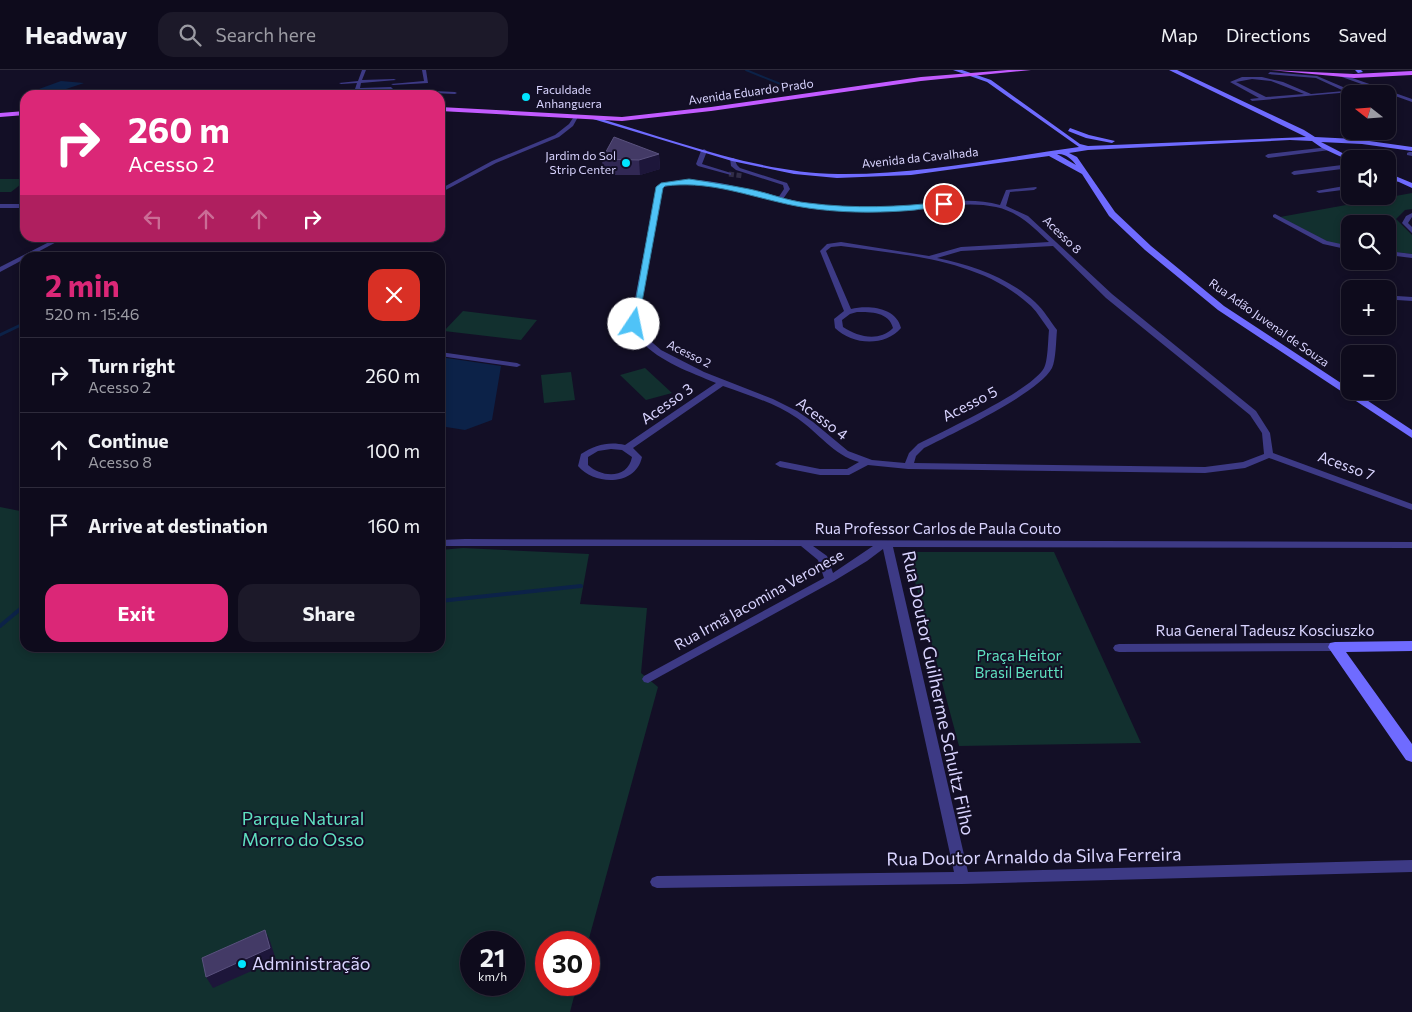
<!DOCTYPE html>
<meta charset="utf-8">
<style>
body{margin:0;font-family:Commissioner,sans-serif;background:#1c1929;color:#f1f3f6;height:100vh;display:flex;flex-direction:column;font-size:19px;white-space:nowrap}
*{box-sizing:border-box;margin:0}
p{font-size:16px;color:#9b9ba3}
.icon{flex:none;width:28px;height:28px;fill:none;stroke:currentColor;stroke-width:2;stroke-linecap:round;stroke-linejoin:round}
.map{position:relative;flex:1;overflow:hidden}
.details{position:absolute;left:20px;top:182px;width:425px;height:400px;display:flex;flex-direction:column;background:#0e0b1c;border-radius:15px;box-shadow:0 2px 8px #0003,0 0 0 1px #2e2b3b}
.details>*{flex:none}
.hud{position:absolute;left:20px;top:20px;width:425px;height:152px;border-radius:15px;box-shadow:0 2px 8px #0003,0 0 0 1px #2e2b3b;background:#db2777;color:#fff;overflow:hidden}
.needle{width:32px;rotate:287deg}
.fabs{position:absolute;left:1341px;top:15px;display:grid;gap:10px}
.fabs a{display:grid;place-items:center;width:55px;height:55px;border-radius:10px;background:#0e0b1c;box-shadow:0 2px 8px #0003,0 0 0 1px #2e2b3b;font-size:25px}
.speed{position:absolute;left:460px;top:861px;display:flex;gap:10px;font-size:25px;font-weight:700;text-align:center}
.speed>*{display:grid;place-content:center;width:65px;height:65px;border-radius:50%;background:#0e0b1c;box-shadow:0 2px 8px #0003,0 0 0 1px #2e2b3b;line-height:1}
.speed small{font-size:12px;font-weight:400}
.speed .limit{border:8px solid #d22;background:#fff;color:#111}
.pin{position:absolute;display:grid;place-items:center;width:42px;height:42px;color:#fff;margin:-21px;border:2px solid #fff;border-radius:50%;box-shadow:0 1px 5px #0007}
.me{position:absolute;width:55px;margin:-28px;rotate:11deg;stroke-linejoin:round;filter:drop-shadow(0 0 4px #0008)}
.turn{display:flex;align-items:center;gap:18px;height:105px;padding:0 25px;font-size:22px}
.turn .icon{width:65px;height:65px;stroke-width:2.5}
.turn b{display:block;font-size:35px;line-height:42px}
.lanes{display:flex;align-items:center;height:48px;padding:0 25px;background:#0003;justify-content:center;gap:25px;direction:ltr}
.lanes .off{opacity:.35}
.round{display:grid;place-items:center;flex:none;width:52px;height:52px;border-radius:15px;background:#1c1929}
.headline{display:flex;align-items:center;justify-content:space-between;height:85px;padding:0 25px}
h1{font-size:30px;font-weight:700;line-height:38px;color:#db2777}
.primary-button{display:flex;gap:10px;margin-top:auto;padding:10px 25px}
.primary-button a{flex:1;height:58px;border-radius:15px;background:#db2777;color:#fff;font-size:20px;font-weight:700;line-height:58px;text-align:center}
.primary-button a+a{background:#1c1929;color:#f1f3f6}
ul{padding:0;list-style:none}
li{display:flex;align-items:center;gap:15px;height:75px;padding:0 25px;border-top:1px solid #2e2b3b}
li div{flex:1}
li b{display:block;font-size:19px}
li em{font-style:normal}
header{display:flex;align-items:center;gap:30px;box-sizing:border-box;height:70px;padding:0 25px;background:#0e0b1c;border-bottom:1px solid #2e2b3b}
header strong{font-size:24px}
nav{display:flex;gap:28px;margin-inline-start:auto;font-size:18px}
.search{width:350px;height:45px;background:#1c1929;display:flex;align-items:center;gap:12px;box-sizing:border-box;padding:0 18px;border-radius:15px;color:#9b9ba3;font-size:19px}
.map>svg:first-child{display:block}
.green{fill:#12302f;fill-rule:evenodd}
.water{fill:#0c2248}
.lines{fill:none;stroke-linecap:round;stroke-linejoin:round}
.stream-far2{stroke:#0c2248;stroke-width:2}
.stream-far1{stroke:#0c2248;stroke-width:3}
.stream{stroke:#0c2248;stroke-width:4}
.street-tunnel{stroke:#312d47;stroke-width:5;stroke-dasharray:5 2.5;stroke-linecap:butt}
.street{fill:#3d3a85;fill-rule:evenodd}
.secondary{fill:#6f6bff;fill-rule:evenodd}
.primary{fill:#c25bff;fill-rule:evenodd}
.wall{fill:#312854}
.shaded-wall{fill:#1d163a}
.building{fill:#433a66;stroke:#5a527e}
.route{fill:#4fc3f7;stroke:#337fa1}
.poi-dot{fill:#00e5ff;stroke:#130f26;stroke-width:2}
.labels{text-anchor:middle;stroke-width:4;stroke-linejoin:round;paint-order:stroke}
.far-poi-label{font-size:12px;fill:#d9d4ff;stroke:#130f26;text-anchor:start}
.far-street-label{font-size:12px;fill:#d9d4ff;stroke:#130f26}
.street-label{font-size:15px;fill:#d9d4ff;stroke:#130f26}
.park-label{font-size:15px;fill:#5fe0c0;stroke:#130f26}
.near-street-label{font-size:18px;fill:#d9d4ff;stroke:#130f26}
.near-park-label{font-size:18px;fill:#5fe0c0;stroke:#130f26}
.near-poi-label{font-size:18px;fill:#d9d4ff;stroke:#130f26;text-anchor:start}
</style>
<header>
<strong>Headway</strong>
<div class="search"><svg class="icon" aria-label="search" viewBox="0 0 24 24"><circle cx="10" cy="10" r="6"/><path d="M15 15l6 6"/></svg>Search here</div>
<nav><a>Map</a><a>Directions</a><a>Saved</a></nav>
</header>
<div class="map">
<svg width="1412" height="942" viewBox="0 0 1412 942">
<rect width="100%" height="100%" fill="#130f26"/>
<path class="green" d="M 0,109 L 25,109 L 25,111 L 11,122 L 0,122 Z
M 1412,123 L 1412,139 L 1405,140 L 1396,149 L 1412,165 L 1412,184 L 1388,181 L 1388,154 L 1350,154 L 1350,176 L 1332,174 L 1280,147 Z
M 463,241 L 537,250 L 521,270 L 444,261 Z
M 645,298 L 672,323 L 646,330 L 620,305 Z
M 571,302 L 575,330 L 544,333 L 541,305 Z
M 0,437 L 25,442 L 25,578 L 440,578 L 440,480 L 463,478 L 589,484 L 580,534 L 647,538 L 641,603 L 658,617 L 588,872 L 546,872 L 546,915 L 577,915 L 570,942 L 0,942 ZM 471,872 L 514,872 L 514,915 L 471,915 Z
M 907,482 L 1054,482 L 1141,673 L 959,676 Z"/>
<path class="water" d="M 61,11 L 84,13 L 63,20 L 39,19 Z
M 440,287 L 501,296 L 492,350 L 465,360 L 440,356 Z"/>
<g class="lines">
<path class="stream-far2" d="M 746,0 L 783,15"/>
<path class="stream-far1" d="M 0,265 L 25,253"/>
<path class="stream" d="M 440,531 L 581,516
M 0,556 L 25,535"/>
<path class="street-tunnel" d="M 729,104 L 743,106"/>
<path class="street" d="M 362,0 L 366,0 L 362,10 L 394,9 L 396,10 L 361,13 L 360,18 L 391,17 L 393,19 L 455,22 L 457,23 L 455,24 L 390,21 L 388,19 L 357,20 L 355,19 L 357,13 L 341,14 L 339,13 L 358,11 Z
M 422,0 L 426,0 L 428,13 L 393,15 L 391,14 L 424,11 Z
M 1270,2 L 1317,6 L 1350,20 L 1371,19 L 1373,20 L 1252,31 L 1250,29 L 1259,28 L 1230,12 L 1242,7 L 1262,7 L 1283,12 L 1311,24 L 1344,21 L 1316,8 L 1268,4 ZM 1252,9 L 1271,11 L 1304,24 L 1266,27 L 1236,12 Z
M 1341,4 L 1412,29 L 1412,32 L 1339,6 Z
M 575,45 L 578,47 L 573,56 L 559,67 L 496,93 L 440,123 L 440,119 L 492,91 L 555,65 L 569,54 Z
M 1328,77 L 1331,79 L 1330,80 L 1268,88 L 1265,86 L 1268,84 Z
M 704,79 L 707,81 L 702,94 L 731,103 L 731,105 L 698,96 L 696,94 L 701,81 Z
M 1409,82 L 1412,82 L 1412,86 L 1407,85 L 1407,83 Z
M 730,88 L 734,88 L 737,95 L 740,98 L 787,113 L 790,119 L 783,129 C 821,138 862,140 901,137 C 934,134 968,126 1000,135 L 1006,120 L 1036,117 L 1037,118 L 1034,120 L 1010,122 L 1006,136 L 1028,146 L 1112,224 L 1256,341 L 1270,363 L 1273,383 L 1412,434 L 1412,440 L 1269,388 L 1245,398 L 1205,403 L 908,399 L 868,395 L 849,405 L 820,405 L 780,397 L 775,394 L 780,391 L 820,399 L 847,399 L 859,392 C 833,385 819,363 797,348 C 775,333 748,325 723,316 L 633,378 L 642,387 C 636,416 595,416 578,396 L 581,384 C 595,375 609,371 625,375 L 716,313 C 690,302 660,292 641,271 C 636,266 633,259 630,254 L 657,116 C 695,101 740,118 778,128 L 784,119 L 783,115 L 736,100 L 731,96 ZM 688,113 C 742,119 790,138 845,141 C 868,142 890,142 913,140 C 940,137 969,131 996,137 C 1019,142 1033,157 1049,172 L 961,177 L 929,186 L 841,172 L 827,174 L 820,181 L 844,241 L 834,249 L 835,258 C 852,275 885,277 901,258 C 896,237 868,235 851,239 L 826,181 L 831,177 L 841,176 C 905,185 981,189 1031,236 C 1038,243 1043,252 1049,260 C 1048,270 1048,291 1044,298 C 1031,321 945,360 918,374 L 909,383 L 905,393 L 872,390 L 848,381 L 813,352 L 797,341 L 773,329 L 704,302 L 661,280 L 646,267 L 638,254 L 662,118 L 672,114 ZM 1053,176 L 1106,228 L 1250,345 L 1262,363 L 1264,384 L 1243,392 L 1205,397 L 914,393 L 916,386 L 924,378 C 953,363 1038,324 1052,298 C 1056,290 1056,270 1057,260 C 1050,251 1044,240 1035,232 C 1009,208 972,195 937,188 L 961,181 ZM 857,242 C 871,242 889,242 893,258 C 879,272 858,267 843,257 L 842,250 L 850,244 ZM 611,379 L 622,380 L 632,387 C 628,409 602,408 588,395 L 588,387 L 598,381 Z
M 1350,94 L 1350,98 L 1294,105 L 1291,103 L 1294,101 Z
M 1399,108 L 1402,110 L 1401,111 L 1388,114 L 1388,110 Z
M 1350,115 L 1350,119 L 1319,123 L 1316,121 Z
M 0,134 L 25,134 L 25,138 L 0,138 Z
M 1412,143 L 1412,147 L 1408,153 L 1412,157 L 1412,163 L 1402,153 L 1406,146 Z
M 1275,144 L 1327,171 L 1350,176 L 1350,180 L 1323,174 L 1273,147 L 1273,145 Z
M 57,168 L 64,168 L 0,202 L 0,197 Z
M 1388,181 L 1412,184 L 1412,188 L 1388,185 Z
M 1397,226 L 1412,227 L 1412,231 L 1397,230 Z
M 440,282 L 517,293 L 521,295 L 517,297 L 440,286 Z
M 465,469 L 1412,472 L 1412,478 L 893,477 L 968,802 L 1412,790 L 1412,802 L 962,814 L 657,818 L 652,816 L 650,812 L 652,808 L 657,806 L 954,802 L 883,479 L 867,491 L 834,511 L 648,613 L 644,612 L 642,609 L 644,606 L 824,508 L 818,490 L 801,476 L 440,476 L 440,470 ZM 813,476 L 873,476 L 833,503 L 827,486 Z
M 1335,573 L 1339,574 L 1341,577 L 1339,580 L 1335,581 L 1119,582 L 1115,581 L 1113,578 L 1115,575 L 1119,574 Z"/>
<path class="secondary" d="M 953,0 L 962,0 L 991,10 L 1080,74 L 1088,76 L 1306,67 L 1169,0 L 1177,0 L 1304,60 L 1315,67 L 1355,69 L 1412,77 L 1412,81 L 1362,74 L 1321,72 L 1352,88 L 1350,91 L 1322,78 L 1312,71 L 1290,70 L 1088,80 L 1069,83 L 1077,87 L 1115,142 L 1151,176 L 1224,236 L 1350,319 L 1350,321 L 1353,321 L 1412,360 L 1412,368 L 1218,240 L 1145,180 L 1109,146 L 1082,104 L 1049,86 L 911,105 L 837,108 L 794,104 L 732,91 L 593,49 L 598,48 C 674,70 758,103 838,104 C 918,105 999,88 1079,77 L 987,12 ZM 1057,84 C 1065,83 1072,89 1076,95 Z
M 1355,0 L 1361,0 L 1363,2 L 1358,3 Z
M 1070,58 L 1089,65 L 1115,71 L 1112,73 L 1086,68 L 1068,61 Z
M 1388,103 L 1412,113 L 1412,118 L 1388,107 Z
M 1412,571 L 1412,581 L 1346,582 L 1412,674 L 1412,692 L 1406,690 L 1328,577 L 1330,573 L 1335,572 Z"/>
<path class="primary" d="M 1008,0 L 1031,0 L 921,11 L 711,41 L 622,51 L 440,41 L 440,37 L 622,47 L 711,37 L 921,7 Z
M 1270,0 L 1354,4 L 1412,1 L 1412,5 L 1354,8 Z
M 25,41 L 25,45 L 0,47 L 0,43 Z"/>
</g>
<path class="wall" d="M 659,84 L 660,99 L 640,105 L 603,105 L 602,89 Z"/>
<path class="shaded-wall" d="M 659,84 L 660,99 L 640,105 L 639,90 Z
M 265,860 L 270,871 L 276,890 L 213,918 L 206,907 Z"/>
<path class="building" d="M 614,67 L 659,84 L 639,90 L 602,89 Z
M 265,860 L 270,878 L 206,907 L 202,888 Z"/>
<path class="route" d="M 689,109 C 709,112 729,115 749,119 C 769,123 787,131 808,133 C 854,139 899,137 944,132 L 948,134 C 940,139 924,138 915,140 C 870,144 821,143 778,132 C 739,123 706,111 665,116 L 663,118 L 638,254 L 631,256 L 656,117 L 661,113 Z"/>
<g class="poi-dot">
<circle cx="526" cy="27" r="5"/>
<circle cx="626" cy="93" r="5"/>
<circle cx="242" cy="894" r="5"/>
</g>
<g class="labels">
<g class="far-poi-label">
<text x="536" y="24">Faculdade<tspan x="536" dy="14">Anhanguera</tspan></text>
<text x="616" y="90" text-anchor="end">Jardim do Sol<tspan x="616" dy="14">Strip Center</tspan></text>
</g>
<g class="far-street-label">
<text transform="translate(751 22) rotate(-8)" y="4">Avenida Eduardo Prado</text>
<text transform="translate(920 88) rotate(-6)" y="4">Avenida da Cavalhada</text>
<text transform="translate(1062 165) rotate(44)" y="4">Acesso 8</text>
<text transform="translate(1269 253) rotate(35)" y="4">Rua Adão Juvenal de Souza</text>
<text transform="translate(689 284) rotate(26)" y="4">Acesso 2</text>
</g>
<g class="street-label">
<text transform="translate(667 334) rotate(-35)" y="5">Acesso 3</text>
<text transform="translate(970 334) rotate(-27)" y="5">Acesso 5</text>
<text transform="translate(822 349) rotate(37)" y="5">Acesso 4</text>
<text transform="translate(1346 396) rotate(20)" y="5">Acesso 7</text>
<text x="938" y="464">Rua Professor Carlos de Paula Couto</text>
<text transform="translate(759 530) rotate(-29)" y="5">Rua Irmã Jacomina Veronese</text>
<text x="1265" y="566">Rua General Tadeusz Kosciuszko</text>
</g>
<g class="park-label">
<text x="1019" y="591">Praça Heitor<tspan x="1019" dy="17">Brasil Berutti</tspan></text>
</g>
<g class="near-street-label">
<text transform="translate(938 623) rotate(78)" y="6">Rua Doutor Guilherme Schultz Filho</text>
<text transform="translate(1034 787) rotate(-1)" y="6">Rua Doutor Arnaldo da Silva Ferreira</text>
</g>
<g class="near-park-label">
<text x="303" y="755">Parque Natural<tspan x="303" dy="21">Morro do Osso</tspan></text>
</g>
<g class="near-poi-label">
<text x="252" y="900">Administração</text>
</g>
</g>
</svg>
<div class="fabs">
<a><svg class="needle" viewBox="-14 -14 28 28"><path d="M0-13l5 13h-10z" fill="#e53935"/><path d="M0 13l5-13h-10z" fill="#9b9ba3"/></svg></a>
<a><svg class="icon" aria-label="sound" viewBox="0 0 24 24"><path d="M4 9h4l5-4v14l-5-4H4zM17 9q2 3 0 6"/></svg></a>
<a><svg class="icon" aria-label="search" viewBox="0 0 24 24"><circle cx="10" cy="10" r="6"/><path d="M15 15l6 6"/></svg></a>
<a>+</a>
<a>−</a>
</div>
<div class="speed"><div>21<small>km/h</small></div><div class="limit">30</div></div>
<div class="pin" style="left:944px;top:134px;background:#d93025"><svg class="icon" aria-label="arrive" viewBox="0 0 24 24"><path d="M6 21V4h12l-3 4 3 4H6"/></svg></div>
<svg class="me" style="left:634px;top:254px" viewBox="-20 -20 40 40"><circle r="19" fill="#fff"/><path d="M0-13L10 11 0 6-10 11z" fill="#4fc3f7"/></svg>
<div class="hud">
<div class="turn"><svg class="icon" aria-label="right" viewBox="0 0 24 24"><path d="M7 20v-9h11M14 6l5 5-5 5"/></svg><div><b>260 m</b>Acesso 2</div></div>
<div class="lanes"><svg class="icon off" aria-label="left" viewBox="0 0 24 24"><path d="M17 20v-9H6M10 6l-5 5 5 5"/></svg><svg class="icon off" aria-label="ahead" viewBox="0 0 24 24"><path d="M12 20V5M6 11l6-6 6 6"/></svg><svg class="icon off" aria-label="ahead" viewBox="0 0 24 24"><path d="M12 20V5M6 11l6-6 6 6"/></svg><svg class="icon" aria-label="right" viewBox="0 0 24 24"><path d="M7 20v-9h11M14 6l5 5-5 5"/></svg></div>
</div>
<section class="details">
<div class="headline"><div><h1>2 min</h1><p>520 m · 15:46</p></div><a class="round" style="background:#d93025;color:#fff"><svg class="icon" aria-label="close" viewBox="0 0 24 24"><path d="M6 6l12 12M18 6L6 18"/></svg></a></div>
<ul>
<li><svg class="icon" aria-label="right" viewBox="0 0 24 24"><path d="M7 20v-9h11M14 6l5 5-5 5"/></svg><div><b>Turn right</b><p>Acesso 2</p></div><em>260 m</em></li>
<li><svg class="icon" aria-label="ahead" viewBox="0 0 24 24"><path d="M12 20V5M6 11l6-6 6 6"/></svg><div><b>Continue</b><p>Acesso 8</p></div><em>100 m</em></li>
<li><svg class="icon" aria-label="arrive" viewBox="0 0 24 24"><path d="M6 21V4h12l-3 4 3 4H6"/></svg><div><b>Arrive at destination</b></div><em>160 m</em></li>
</ul>
<div class="primary-button"><a>Exit</a><a>Share</a></div>
</section>
</div>
